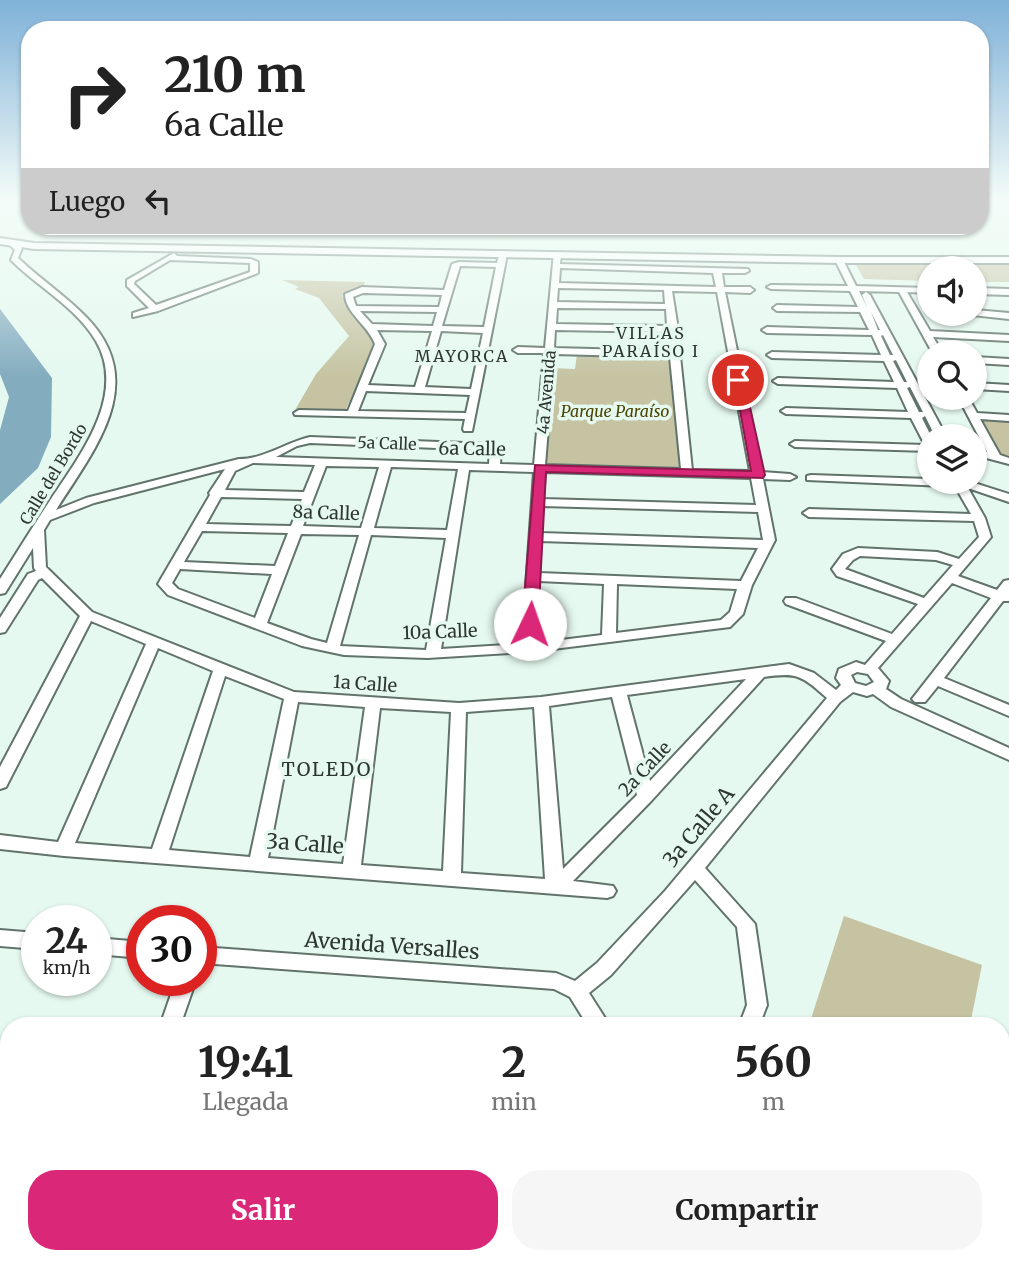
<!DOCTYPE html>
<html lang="es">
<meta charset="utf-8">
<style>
body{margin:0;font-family:Merriweather,serif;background:#f6f6f6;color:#222;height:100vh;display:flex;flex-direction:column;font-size:26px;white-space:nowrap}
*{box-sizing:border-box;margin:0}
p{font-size:23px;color:#767676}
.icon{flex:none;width:38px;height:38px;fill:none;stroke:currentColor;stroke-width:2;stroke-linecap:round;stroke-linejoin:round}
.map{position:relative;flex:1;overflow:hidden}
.sheet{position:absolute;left:0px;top:1017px;width:1010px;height:247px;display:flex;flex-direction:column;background:#fff;border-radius:28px 28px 0 0;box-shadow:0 2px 5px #0004}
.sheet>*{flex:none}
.top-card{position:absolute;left:21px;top:21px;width:968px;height:214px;border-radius:28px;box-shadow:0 2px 5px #0004;background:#fff;color:#222;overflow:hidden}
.tools{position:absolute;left:917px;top:256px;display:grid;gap:14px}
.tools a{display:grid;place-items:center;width:70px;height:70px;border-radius:50%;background:#fff;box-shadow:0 2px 5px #0004;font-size:35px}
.speed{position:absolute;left:21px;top:905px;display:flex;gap:14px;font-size:35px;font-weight:700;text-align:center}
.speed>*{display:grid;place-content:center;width:91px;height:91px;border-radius:50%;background:#fff;box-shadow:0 2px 5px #0004;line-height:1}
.speed small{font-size:18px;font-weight:400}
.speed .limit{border:10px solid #d22;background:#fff;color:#111}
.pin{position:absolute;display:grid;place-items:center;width:60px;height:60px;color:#fff;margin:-30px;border:4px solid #fff;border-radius:50%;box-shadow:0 2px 7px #0007}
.me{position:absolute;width:77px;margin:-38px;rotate:3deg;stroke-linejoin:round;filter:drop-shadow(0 0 5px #0008)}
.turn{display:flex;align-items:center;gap:24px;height:147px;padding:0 28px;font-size:32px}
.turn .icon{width:91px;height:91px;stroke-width:2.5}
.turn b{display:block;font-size:49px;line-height:60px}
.then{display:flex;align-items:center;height:66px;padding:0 28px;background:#0003;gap:14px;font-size:26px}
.eta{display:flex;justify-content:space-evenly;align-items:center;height:119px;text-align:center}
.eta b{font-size:42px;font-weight:700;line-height:49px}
.cta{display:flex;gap:14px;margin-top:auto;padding:14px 28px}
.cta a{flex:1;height:80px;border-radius:28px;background:#db2777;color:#fff;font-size:28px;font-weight:700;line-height:80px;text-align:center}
.cta a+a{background:#f6f6f6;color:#222}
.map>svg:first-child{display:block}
.green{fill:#c5c3a2}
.water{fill:#83acbf}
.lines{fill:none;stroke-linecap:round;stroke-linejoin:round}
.minor-casing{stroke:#61736b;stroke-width:4}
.major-casing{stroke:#61736b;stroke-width:4}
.minor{fill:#fff;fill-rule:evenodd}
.major{fill:#fff;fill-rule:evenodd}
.route{fill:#db2777;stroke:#8e194d;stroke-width:2}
.labels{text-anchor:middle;stroke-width:7;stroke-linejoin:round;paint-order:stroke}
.far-neighbourhood-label{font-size:16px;letter-spacing:2px;fill:#2e3632;stroke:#e5f9f0}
.far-street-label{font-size:16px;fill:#2e3632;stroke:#e5f9f0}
.far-park-label{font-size:16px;font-style:italic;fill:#4b4500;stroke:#e5f9f0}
.street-label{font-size:18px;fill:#2e3632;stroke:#e5f9f0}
.neighbourhood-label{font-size:19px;letter-spacing:2px;fill:#2e3632;stroke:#e5f9f0}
.near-street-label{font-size:21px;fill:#2e3632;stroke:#e5f9f0}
</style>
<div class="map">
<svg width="1009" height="1263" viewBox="0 0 1009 1263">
<rect width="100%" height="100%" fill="#e5f9f0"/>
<path class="green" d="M 854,262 L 1009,262 L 1009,282 L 975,282 L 975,268 L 929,268 L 929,281 L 864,279 Z
M 282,280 L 365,282 L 362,289 L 350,291 L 342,296 L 377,344 L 345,411 L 295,410 L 316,374 L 349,336 L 319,298 L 295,289 L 299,287 Z
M 577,354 L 673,356 L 682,469 L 545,465 L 552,368 L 575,369 Z
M 979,419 L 1009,420 L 1009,460 L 1000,457 Z
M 844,916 L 982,965 L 970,1025 L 809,1025 Z"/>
<path class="water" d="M 0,309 L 52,378 L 51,437 L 38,468 L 0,504 L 0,430 L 9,397 L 0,374 Z"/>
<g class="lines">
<defs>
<path id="minor" d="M 9,241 L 15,241 L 22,248 L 18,258 C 40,279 66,296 87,318 C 150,383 94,450 56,510 L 86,498 L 239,459 C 264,459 285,443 310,437 L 490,444 L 501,450 L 500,464 L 534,465 L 544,353 L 518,353 L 513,350 L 518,347 L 545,348 L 554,252 L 561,254 L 560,264 L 748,269 L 749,271 L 745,273 L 722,273 L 724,287 L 750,287 L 754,290 L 750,293 L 725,292 L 762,472 L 790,474 L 796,477 L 790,480 L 763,479 L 775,540 L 752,585 L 743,614 L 730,627 L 529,652 L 427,658 L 344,655 L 302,646 L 168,595 L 158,584 L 210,495 L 209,493 L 225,469 L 94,503 L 50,520 L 44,530 L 46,567 L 92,612 L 294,692 L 459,703 L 541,697 L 789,664 L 814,673 L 836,690 L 841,685 L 836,678 L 839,669 L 856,662 L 865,665 L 886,641 L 786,604 L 784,601 L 786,598 L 796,598 L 892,634 L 918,604 L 837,576 L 832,569 L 843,554 L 858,548 L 937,552 L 959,559 L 979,537 L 974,521 L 809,517 L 803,513 L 809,509 L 971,514 L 956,488 L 971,482 L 1009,494 L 1009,502 L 968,488 L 985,518 L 991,537 L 958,576 L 997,590 L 1004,581 L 1009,580 L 1009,601 L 1003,601 L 944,678 L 1009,705 L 1009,716 L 938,686 L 925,702 L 915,702 L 912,699 L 991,598 L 952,583 L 878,668 L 889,681 L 886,689 L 901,699 L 1009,748 L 1009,760 L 891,707 L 873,694 L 867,696 L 853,692 L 840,702 L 705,868 L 755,924 L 767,1005 L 759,1026 L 739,1026 L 747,1005 L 737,927 L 695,880 L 611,975 L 589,993 L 610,1026 L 588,1026 L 570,997 L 554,989 L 201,963 L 201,947 L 556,973 L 575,981 L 597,963 L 665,891 L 827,698 C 802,676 798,672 764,677 L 652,800 L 573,881 L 613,886 L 616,891 L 613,896 L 607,898 L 64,856 L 0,849 L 0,835 L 58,842 L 146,644 L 91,621 L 8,783 L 6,787 L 0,789 L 0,767 L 80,616 L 42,578 L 38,580 L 5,632 L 0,633 L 0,618 L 28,574 L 36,571 L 34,568 L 33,548 L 5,593 L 0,594 L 0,579 C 16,554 32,528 49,502 C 78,458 128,396 96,341 C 77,308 38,287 11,260 L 15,250 L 8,243 ZM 560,268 L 713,273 L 716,287 L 559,283 ZM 558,288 L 664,290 L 665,304 L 557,302 ZM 672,291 L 717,292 L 750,471 L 692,470 L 680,356 L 682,354 L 679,352 L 678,329 ZM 557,308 L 666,309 L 667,326 L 556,324 ZM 555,330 L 668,332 L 670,351 L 554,348 ZM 554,354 L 670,357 L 681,469 L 545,465 ZM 310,443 L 488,450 L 490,451 L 489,464 L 276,457 L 297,446 ZM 253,463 L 315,465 L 304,492 L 225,490 L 235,471 ZM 326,466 L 379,467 L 361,528 L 303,526 ZM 391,467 L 458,469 L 447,530 L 374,528 ZM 469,470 L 534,472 L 522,644 L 441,649 ZM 545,472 L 751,478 L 756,505 L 543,499 ZM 221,497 L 302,499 L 291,526 L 206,524 ZM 542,506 L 758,512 L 763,540 L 540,533 ZM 202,531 L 288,533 L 275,566 L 184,562 ZM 301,534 L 359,535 L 327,643 L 311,639 L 267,623 ZM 371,535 L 446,538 L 426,650 L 340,646 ZM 540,541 L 758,548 L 741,581 L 539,573 ZM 860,556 L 936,560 L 953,565 L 924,598 L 845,569 L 853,560 ZM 180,569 L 272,574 L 255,618 L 178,589 L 172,583 ZM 539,581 L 604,584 L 602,635 L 536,643 ZM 617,584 L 737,589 L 730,612 L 721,620 L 616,633 ZM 158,648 L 213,671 L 152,849 L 75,843 ZM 857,672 L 868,674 L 874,682 L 866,686 L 855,683 L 851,675 ZM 225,676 L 284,699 L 250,857 L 169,850 ZM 746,679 L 650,781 L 627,695 ZM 612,697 L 637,795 L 563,869 L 549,706 ZM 298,702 L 365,707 L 343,864 L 268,858 ZM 534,707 L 545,879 L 461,873 L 466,712 ZM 380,708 L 451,712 L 443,871 L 361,865 Z
M 500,251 L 507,253 L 505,265 L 472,431 L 464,431 L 463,429 L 465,419 L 295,415 L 294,413 L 299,410 L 348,411 L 375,344 C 368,325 345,313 345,294 L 362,287 L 444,290 L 452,264 L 459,262 L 497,263 ZM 460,266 L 496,267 L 484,327 L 442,326 ZM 363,293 L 442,295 L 439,307 L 356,306 L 353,297 ZM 360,311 L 437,312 L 433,326 L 372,324 ZM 377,330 L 432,331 L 415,387 L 368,385 L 385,344 ZM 441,331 L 483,333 L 471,389 L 425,387 ZM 366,391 L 470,395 L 466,413 L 358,411 Z
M 174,253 L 177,256 L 251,259 L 258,262 L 258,273 L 158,311 L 133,317 L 133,313 L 149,308 L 127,286 L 127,280 ZM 170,260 L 250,263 L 250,272 L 156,305 L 134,284 L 135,281 Z
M 839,258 L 843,260 L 856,286 L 929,288 L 929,293 L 907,292 L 930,331 L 1009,335 L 1009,341 L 933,337 L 942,352 L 932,352 L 899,292 L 859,291 L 867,307 L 862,295 L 866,292 L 870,295 L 946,436 L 935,436 L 925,416 L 922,418 L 931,436 L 929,451 L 795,447 L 790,444 L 795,441 L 925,445 L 911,418 L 786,414 L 781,411 L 786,408 L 908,412 L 897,388 L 778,384 L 773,381 L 778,378 L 894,382 L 884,361 L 772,358 L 767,355 L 772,352 L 881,355 L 872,335 L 767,333 L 762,330 L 767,327 L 869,330 L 860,312 L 777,311 L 773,308 L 777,305 L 858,307 L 850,291 L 771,289 L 767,287 L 771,285 L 848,286 L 835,260 ZM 871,312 L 880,330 L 878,330 ZM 883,335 L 893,355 L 890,355 L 881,336 ZM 896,360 L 907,382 L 904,382 L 893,361 ZM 910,387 L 923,412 L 919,412 L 907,388 Z
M 975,288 L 1009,289 L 1009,295 L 975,294 Z
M 975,310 L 1009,313 L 1009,319 L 972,315 L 971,313 L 975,313 Z
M 975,357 L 1009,359 L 1009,365 L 975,363 Z
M 975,383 L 1009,385 L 1009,391 L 975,389 Z
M 958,397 L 968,397 L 977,413 L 1009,415 L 1009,421 L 980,419 L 1000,455 L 1009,458 L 1009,464 L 975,455 L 975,449 L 987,452 Z
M 811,475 L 929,479 L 929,481 L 951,483 L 945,486 L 807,480 L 807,476 Z
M 0,930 L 37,933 L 37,949 L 0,946 Z
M 96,938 L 142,942 L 142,958 L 96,954 Z
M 176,980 L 196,980 L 180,1026 L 160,1026 Z
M 0,1058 L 9,1059 L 9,1079 L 0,1078 Z
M 254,1255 L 278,1255 L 276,1263 L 252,1263 Z
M 599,1255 L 698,1255 L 701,1263 L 602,1263 Z
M 758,1255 L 785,1255 L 788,1263 L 761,1263 Z"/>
<path id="major" d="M 0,238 L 34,243 L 839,257 L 1009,257 L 1009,263 L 839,263 L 34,249 L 0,244 Z"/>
</defs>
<use href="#minor" class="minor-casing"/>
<use href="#major" class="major-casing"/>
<use href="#minor" class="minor"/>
<use href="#major" class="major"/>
</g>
<linearGradient id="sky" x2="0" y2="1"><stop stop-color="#7fb1d8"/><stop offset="0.53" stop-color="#f3fcf8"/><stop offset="1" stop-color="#f3fcf8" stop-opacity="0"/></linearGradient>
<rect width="1009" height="378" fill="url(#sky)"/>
<path class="route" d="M 734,378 L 744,380 L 765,475 L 763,478 L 546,472 L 538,624 L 535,628 L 524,628 L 522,624 L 535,465 L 751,471 Z"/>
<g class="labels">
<g class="far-neighbourhood-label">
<text x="651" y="339">VILLAS<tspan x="651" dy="18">PARAÍSO I</tspan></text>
<text x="462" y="362">MAYORCA</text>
</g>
<g class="far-street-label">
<text transform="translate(546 392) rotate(-85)" y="6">4a Avenida</text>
<text transform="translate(387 443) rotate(2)" y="6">5a Calle</text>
<text transform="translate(53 474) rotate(-59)" y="6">Calle del Bordo</text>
</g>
<g class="far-park-label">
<text x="615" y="417">Parque Paraíso</text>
</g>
<g class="street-label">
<text transform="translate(472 449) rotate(1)" y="6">6a Calle</text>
<text transform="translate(326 513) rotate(2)" y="6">8a Calle</text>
<text transform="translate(440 632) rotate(-2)" y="6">10a Calle</text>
<text transform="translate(365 684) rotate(4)" y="6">1a Calle</text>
<text transform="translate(645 769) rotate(-47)" y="6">2a Calle</text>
</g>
<g class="neighbourhood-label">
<text x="327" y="776">TOLEDO</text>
</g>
<g class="near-street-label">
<text transform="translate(699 827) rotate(-50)" y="7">3a Calle A</text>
<text transform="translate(305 844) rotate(4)" y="7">3a Calle</text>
<text transform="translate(392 946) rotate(4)" y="7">Avenida Versalles</text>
</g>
</g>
</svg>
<div class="tools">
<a><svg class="icon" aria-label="sound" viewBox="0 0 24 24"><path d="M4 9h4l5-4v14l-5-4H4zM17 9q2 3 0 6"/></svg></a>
<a><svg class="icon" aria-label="search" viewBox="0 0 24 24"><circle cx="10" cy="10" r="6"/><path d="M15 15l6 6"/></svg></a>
<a><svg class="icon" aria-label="layers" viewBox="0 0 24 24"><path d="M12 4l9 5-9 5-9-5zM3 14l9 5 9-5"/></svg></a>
</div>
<div class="speed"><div>24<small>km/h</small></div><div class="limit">30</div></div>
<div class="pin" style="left:738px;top:380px;background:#d93025"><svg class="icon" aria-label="arrive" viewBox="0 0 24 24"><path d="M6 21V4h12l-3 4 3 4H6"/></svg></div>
<svg class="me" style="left:530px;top:624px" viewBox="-20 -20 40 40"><circle r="19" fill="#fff"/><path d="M0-13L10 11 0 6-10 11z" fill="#db2777"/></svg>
<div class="top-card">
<div class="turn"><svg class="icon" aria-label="right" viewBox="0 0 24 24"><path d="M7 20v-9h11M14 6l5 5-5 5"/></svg><div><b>210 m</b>6a Calle</div></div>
<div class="then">Luego<svg class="icon" aria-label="left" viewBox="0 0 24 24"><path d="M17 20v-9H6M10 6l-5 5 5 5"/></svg></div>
</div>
<section class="sheet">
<div class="eta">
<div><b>19:41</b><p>Llegada</p></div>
<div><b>2</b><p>min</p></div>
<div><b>560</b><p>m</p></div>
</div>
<div class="cta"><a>Salir</a><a>Compartir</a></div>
</section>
</div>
